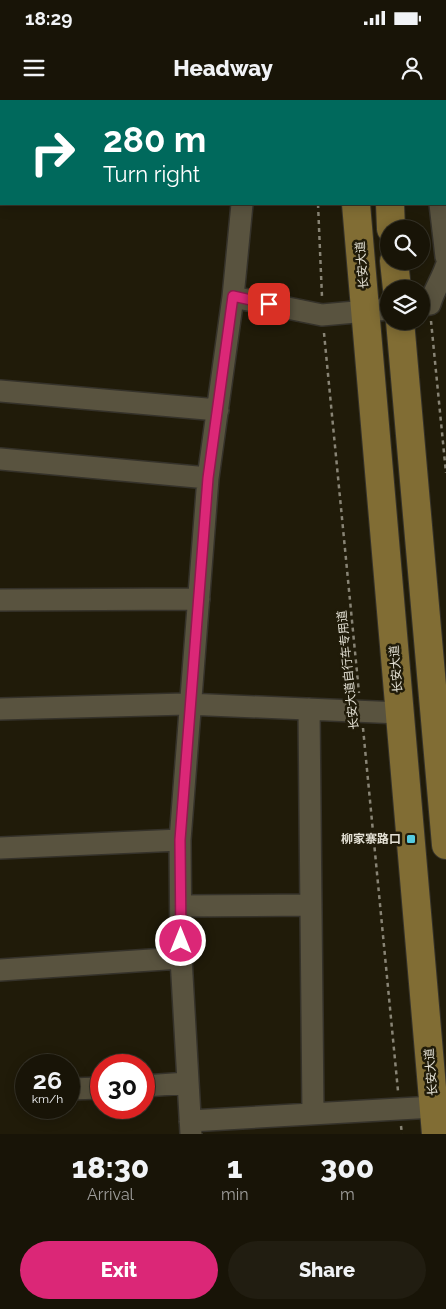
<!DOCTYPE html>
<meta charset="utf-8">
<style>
body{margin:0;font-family:Raleway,"Noto Sans SC",sans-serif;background:#211d11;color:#f1f3f6;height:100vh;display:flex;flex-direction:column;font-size:19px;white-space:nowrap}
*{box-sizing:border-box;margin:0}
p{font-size:16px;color:#9f9e9b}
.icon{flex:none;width:28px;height:28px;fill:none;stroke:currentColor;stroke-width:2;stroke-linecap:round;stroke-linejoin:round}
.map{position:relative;height:1034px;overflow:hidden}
.drawer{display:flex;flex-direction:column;background:#181407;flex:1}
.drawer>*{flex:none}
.guide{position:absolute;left:0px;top:0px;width:446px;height:105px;box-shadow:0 2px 12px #0003,0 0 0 1px #363328;background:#00695c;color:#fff;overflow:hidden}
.controls{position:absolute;left:380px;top:120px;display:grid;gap:10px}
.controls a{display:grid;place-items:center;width:50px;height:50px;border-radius:50%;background:#181407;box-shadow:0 2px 12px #0003,0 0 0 1px #363328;font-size:25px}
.speed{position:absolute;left:15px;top:954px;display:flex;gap:10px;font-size:25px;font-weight:700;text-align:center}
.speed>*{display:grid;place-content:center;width:65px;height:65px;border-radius:50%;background:#181407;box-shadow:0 2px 12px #0003,0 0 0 1px #363328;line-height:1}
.speed small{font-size:12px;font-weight:400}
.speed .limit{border:8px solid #d22;background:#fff;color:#111}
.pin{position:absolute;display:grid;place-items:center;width:42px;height:42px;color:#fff;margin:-21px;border-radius:10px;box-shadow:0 2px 8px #0006}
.me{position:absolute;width:55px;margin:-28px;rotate:0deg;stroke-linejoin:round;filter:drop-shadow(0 0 4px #0008)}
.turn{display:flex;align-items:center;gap:18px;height:105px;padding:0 20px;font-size:22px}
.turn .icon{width:65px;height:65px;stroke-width:2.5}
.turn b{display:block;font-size:35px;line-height:42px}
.eta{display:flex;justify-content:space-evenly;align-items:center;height:85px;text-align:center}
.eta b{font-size:30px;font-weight:800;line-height:35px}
.button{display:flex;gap:10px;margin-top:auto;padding:10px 20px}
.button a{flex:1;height:58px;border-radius:30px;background:#db2777;color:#fff;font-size:20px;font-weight:800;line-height:58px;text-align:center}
.button a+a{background:#211d11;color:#f1f3f6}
.status{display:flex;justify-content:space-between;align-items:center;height:35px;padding:0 25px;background:#181407;direction:ltr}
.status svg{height:14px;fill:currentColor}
header{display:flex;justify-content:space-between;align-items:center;height:65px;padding:0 20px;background:#181407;font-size:22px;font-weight:800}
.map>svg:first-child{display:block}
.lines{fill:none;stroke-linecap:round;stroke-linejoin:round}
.minor-casing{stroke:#35322a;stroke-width:24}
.major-casing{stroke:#35322a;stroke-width:30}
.path{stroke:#888475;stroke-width:2.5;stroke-dasharray:4 4;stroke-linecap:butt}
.minor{stroke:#59533f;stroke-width:21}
.major{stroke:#816d34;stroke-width:28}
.route-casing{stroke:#8e194d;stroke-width:12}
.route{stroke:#db2777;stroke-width:9}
.poi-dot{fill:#55cade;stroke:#201b09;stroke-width:2}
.labels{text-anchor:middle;stroke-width:5;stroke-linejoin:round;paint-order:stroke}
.street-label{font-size:12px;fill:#e3e0d4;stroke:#201b09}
.poi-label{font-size:12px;font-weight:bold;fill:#e3e0d4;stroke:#201b09;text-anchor:end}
</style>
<div class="status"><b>18:29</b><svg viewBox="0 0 49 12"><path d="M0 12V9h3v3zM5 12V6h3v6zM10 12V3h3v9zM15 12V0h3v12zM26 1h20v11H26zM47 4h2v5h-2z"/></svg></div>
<header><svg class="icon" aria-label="menu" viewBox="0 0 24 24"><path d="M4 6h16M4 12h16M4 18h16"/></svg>Headway<svg class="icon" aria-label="person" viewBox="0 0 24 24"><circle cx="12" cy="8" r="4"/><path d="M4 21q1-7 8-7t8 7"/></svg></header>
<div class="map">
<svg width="446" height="1034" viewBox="0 0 446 1034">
<rect width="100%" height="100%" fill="#201b09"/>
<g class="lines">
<defs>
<path id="minor" d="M 434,0 L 434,1
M 251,1 L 252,0
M 242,104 L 233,197 L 322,215 L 389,209
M 440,104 L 446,157
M 421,205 L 430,204 C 434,190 442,179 446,166
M 0,291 L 218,310
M 0,359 L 208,378
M 0,500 L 199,499
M 0,609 L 186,604 L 400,613
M 309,609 L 313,1014
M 0,748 L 180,740
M 181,806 L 311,805
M 181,858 L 180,740 L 208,378 L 233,197
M 0,870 L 181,858 L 191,1034
M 144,986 L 188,983
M 69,989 L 101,988
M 190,1021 L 434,1007"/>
<path id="major" d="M 351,0 L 351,1
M 384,0 L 384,1
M 356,104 L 436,1034
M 390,104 L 391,129
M 394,161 L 397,189
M 400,221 L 446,745"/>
</defs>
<use href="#minor" class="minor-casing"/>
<use href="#major" class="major-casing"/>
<path class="path" d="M 323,1 L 324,0
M 318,104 L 322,197
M 431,221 L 446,373
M 324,233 L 359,593
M 363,628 L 398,991
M 401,1026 L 402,1034"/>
<use href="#minor" class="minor"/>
<use href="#major" class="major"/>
</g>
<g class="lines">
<defs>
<path id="route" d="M 181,841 L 180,740 L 208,378 L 233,196 L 269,204"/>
</defs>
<use href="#route" class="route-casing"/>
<use href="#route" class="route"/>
</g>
<rect class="poi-dot" x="406" y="734" width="10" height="10" rx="2.5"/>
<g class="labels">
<g class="street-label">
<text transform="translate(362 165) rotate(-95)" y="4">长安大道</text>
<text transform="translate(396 569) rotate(-95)" y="4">长安大道</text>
<text transform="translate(348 570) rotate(-96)" y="4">长安大道自行车专用道</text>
<text transform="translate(431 972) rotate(-95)" y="4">长安大道</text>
</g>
<g class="poi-label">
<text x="401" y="743">柳家寨路口</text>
</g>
</g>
</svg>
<div class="controls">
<a><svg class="icon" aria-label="search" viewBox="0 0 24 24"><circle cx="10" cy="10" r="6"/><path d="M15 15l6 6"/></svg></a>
<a><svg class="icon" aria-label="layers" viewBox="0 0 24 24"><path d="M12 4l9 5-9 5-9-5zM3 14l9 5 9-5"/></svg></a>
</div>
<div class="speed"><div>26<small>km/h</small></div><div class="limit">30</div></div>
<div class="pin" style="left:269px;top:204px;background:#d93025"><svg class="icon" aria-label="arrive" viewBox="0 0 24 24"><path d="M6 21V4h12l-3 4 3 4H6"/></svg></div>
<svg class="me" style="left:181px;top:841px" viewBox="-20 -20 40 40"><circle r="17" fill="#db2777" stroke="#fff" stroke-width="3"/><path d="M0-11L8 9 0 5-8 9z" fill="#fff"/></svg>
<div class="guide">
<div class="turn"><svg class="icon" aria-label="right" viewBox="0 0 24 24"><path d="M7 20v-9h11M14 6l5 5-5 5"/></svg><div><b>280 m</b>Turn right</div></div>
</div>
</div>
<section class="drawer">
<div class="eta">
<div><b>18:30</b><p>Arrival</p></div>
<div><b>1</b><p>min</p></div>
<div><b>300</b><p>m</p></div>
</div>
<div class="button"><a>Exit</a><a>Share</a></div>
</section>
